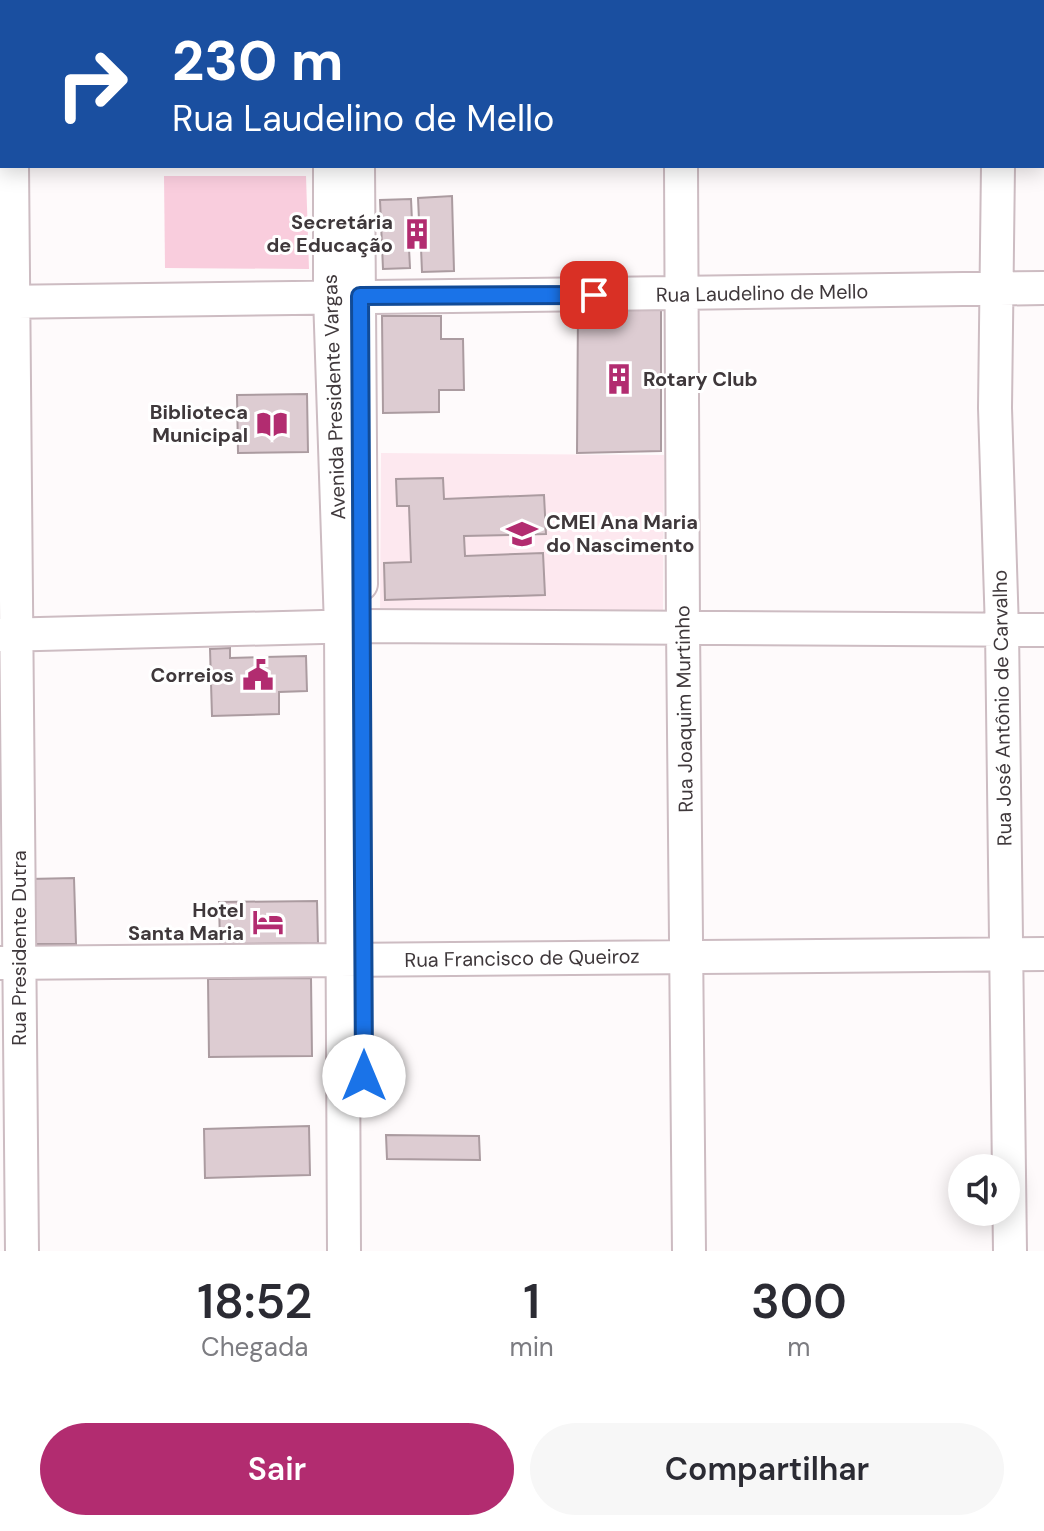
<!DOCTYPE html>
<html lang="pt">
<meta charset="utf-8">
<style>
body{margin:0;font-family:"DM Sans",sans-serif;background:#f7f7f7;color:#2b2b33;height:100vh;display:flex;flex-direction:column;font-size:30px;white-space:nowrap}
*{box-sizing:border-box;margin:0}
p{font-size:26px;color:#7c7c81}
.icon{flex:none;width:44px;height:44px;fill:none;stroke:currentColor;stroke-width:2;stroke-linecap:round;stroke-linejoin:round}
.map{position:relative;height:1251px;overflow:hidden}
.side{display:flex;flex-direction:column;background:#fff;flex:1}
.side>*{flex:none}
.hud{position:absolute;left:0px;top:0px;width:1044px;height:168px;box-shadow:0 4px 20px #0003;background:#1a4fa0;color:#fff;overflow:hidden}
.buttons{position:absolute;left:948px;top:1154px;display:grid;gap:16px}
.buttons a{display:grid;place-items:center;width:72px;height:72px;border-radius:50%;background:#fff;box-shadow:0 4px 20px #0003;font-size:40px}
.pin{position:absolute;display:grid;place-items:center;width:68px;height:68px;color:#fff;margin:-34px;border-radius:16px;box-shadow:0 4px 12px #0006}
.me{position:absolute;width:88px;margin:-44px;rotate:0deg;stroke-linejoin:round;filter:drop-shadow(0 0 6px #0008)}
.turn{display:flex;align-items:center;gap:28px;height:168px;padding:0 40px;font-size:36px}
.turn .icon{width:104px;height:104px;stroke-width:2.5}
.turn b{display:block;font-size:56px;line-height:68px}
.eta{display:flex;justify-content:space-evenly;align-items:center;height:136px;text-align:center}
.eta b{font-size:48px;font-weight:600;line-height:56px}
.primary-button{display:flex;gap:16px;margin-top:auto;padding:16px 40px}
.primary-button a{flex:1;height:92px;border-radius:48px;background:#b22c70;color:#fff;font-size:32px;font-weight:600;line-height:92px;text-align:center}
.primary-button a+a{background:#f7f7f7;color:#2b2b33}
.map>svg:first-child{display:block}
.built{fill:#fde8ef}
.green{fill:#f9cddd}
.building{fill:#ddccd2;stroke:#ab9ba0;stroke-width:2}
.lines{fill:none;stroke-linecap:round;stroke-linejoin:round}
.minor-casing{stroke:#cdbcc2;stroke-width:36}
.minor{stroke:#fff;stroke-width:32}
.route-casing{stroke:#114b97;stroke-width:20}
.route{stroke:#1a73e8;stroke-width:14}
.labels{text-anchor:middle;stroke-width:6;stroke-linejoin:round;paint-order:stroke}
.poi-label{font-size:20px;font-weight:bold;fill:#3f383b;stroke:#fff;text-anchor:end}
.street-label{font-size:20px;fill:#3f383b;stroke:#fff}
</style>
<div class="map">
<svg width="1044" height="1251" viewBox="0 0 1044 1251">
<rect width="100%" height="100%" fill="#fefafb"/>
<path class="built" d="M 381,453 L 664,455 L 663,616 L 380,614 Z"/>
<path class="green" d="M 164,176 L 306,176 L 309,269 L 165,268 Z"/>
<path class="building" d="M 452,196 L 454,271 L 422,272 L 421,248 L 409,248 L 410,268 L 383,269 L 380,200 L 411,199 L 412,221 L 419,220 L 418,198 Z
M 578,307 L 661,307 L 661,451 L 577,453 Z
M 382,316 L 441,316 L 441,339 L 463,339 L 464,390 L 439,390 L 439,412 L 383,413 Z
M 307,394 L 308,452 L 238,453 L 237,395 Z
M 443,478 L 444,499 L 544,495 L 546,534 L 464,536 L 465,556 L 543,553 L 545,595 L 385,600 L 384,563 L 411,562 L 409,506 L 397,506 L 396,479 Z
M 230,648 L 230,658 L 306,656 L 307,691 L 279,692 L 279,714 L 212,716 L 210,649 Z
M 74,878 L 76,944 L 29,944 L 29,879 Z
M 317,901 L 318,943 L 220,944 L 219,902 Z
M 311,978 L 312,1056 L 209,1057 L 208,979 Z
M 309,1126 L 310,1175 L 205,1178 L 204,1129 Z
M 386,1135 L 479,1136 L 480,1160 L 387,1159 Z"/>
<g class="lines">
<defs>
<path id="minor" d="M 11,0 L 11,2
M 357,0 L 357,2
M 681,0 L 681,2
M 330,2 L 330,0
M 999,2 L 999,0
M 12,166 L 22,1251
M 330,166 L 330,296 L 341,627 L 344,1251
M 358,166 L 361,584
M 681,166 L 683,627 L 689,1251
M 998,166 L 995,408 L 1002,630 L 1010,1251
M 0,302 L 1044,288
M 0,635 L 361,626 L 1044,630
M 0,963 L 1044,954"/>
</defs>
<use href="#minor" class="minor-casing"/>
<use href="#minor" class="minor"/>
</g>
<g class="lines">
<defs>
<path id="route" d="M 364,1076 L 360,296 L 594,295"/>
</defs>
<use href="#route" class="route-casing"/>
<use href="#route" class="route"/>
</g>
<defs>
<symbol id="building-bare" viewBox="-9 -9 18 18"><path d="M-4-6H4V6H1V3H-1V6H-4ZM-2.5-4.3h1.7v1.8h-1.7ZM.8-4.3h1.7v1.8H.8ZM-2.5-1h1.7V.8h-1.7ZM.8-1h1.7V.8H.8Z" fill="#b22c70" stroke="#fff" stroke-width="2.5" paint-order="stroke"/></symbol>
<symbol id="library-bare" viewBox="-9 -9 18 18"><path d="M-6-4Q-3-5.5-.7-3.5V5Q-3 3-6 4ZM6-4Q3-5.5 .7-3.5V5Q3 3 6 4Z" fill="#b22c70" stroke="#fff" stroke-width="2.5" paint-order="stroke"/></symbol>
<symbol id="school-bare" viewBox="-9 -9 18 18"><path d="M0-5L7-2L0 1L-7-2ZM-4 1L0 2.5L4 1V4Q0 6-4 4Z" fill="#b22c70" stroke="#fff" stroke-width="2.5" paint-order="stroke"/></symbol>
<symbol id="civic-bare" viewBox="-9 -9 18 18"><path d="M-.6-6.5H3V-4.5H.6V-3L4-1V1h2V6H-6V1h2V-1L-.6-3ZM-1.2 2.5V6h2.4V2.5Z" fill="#b22c70" stroke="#fff" stroke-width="2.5" paint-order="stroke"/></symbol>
<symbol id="hotel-bare" viewBox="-9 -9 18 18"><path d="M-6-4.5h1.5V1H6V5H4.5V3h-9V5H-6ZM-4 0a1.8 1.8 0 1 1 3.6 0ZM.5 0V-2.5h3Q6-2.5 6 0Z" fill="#b22c70" stroke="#fff" stroke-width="2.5" paint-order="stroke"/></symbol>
</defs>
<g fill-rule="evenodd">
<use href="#building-bare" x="395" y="212" width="44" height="44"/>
<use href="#building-bare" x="597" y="357" width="44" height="44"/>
<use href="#library-bare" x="250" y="402" width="44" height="44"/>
<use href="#school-bare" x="500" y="512" width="44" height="44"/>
<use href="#civic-bare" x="236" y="653" width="44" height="44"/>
<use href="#hotel-bare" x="246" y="900" width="44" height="44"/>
</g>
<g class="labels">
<g class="poi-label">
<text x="393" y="229">Secretária<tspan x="393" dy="23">de Educação</tspan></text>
<text x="643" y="386" text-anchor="start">Rotary Club</text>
<text x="248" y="419">Biblioteca<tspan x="248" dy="23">Municipal</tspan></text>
<text x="546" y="529" text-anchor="start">CMEI Ana Maria<tspan x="546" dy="23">do Nascimento</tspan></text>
<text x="234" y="682">Correios</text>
<text x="244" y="917">Hotel<tspan x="244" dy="23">Santa Maria</tspan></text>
</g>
<g class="street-label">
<text transform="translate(762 293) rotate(-1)" y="7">Rua Laudelino de Mello</text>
<text transform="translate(334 397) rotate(-92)" y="7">Avenida Presidente Vargas</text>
<text transform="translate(1002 708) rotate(-91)" y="7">Rua José Antônio de Carvalho</text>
<text transform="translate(684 709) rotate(-91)" y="7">Rua Joaquim Murtinho</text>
<text transform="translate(19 948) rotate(-90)" y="7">Rua Presidente Dutra</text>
<text transform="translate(522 958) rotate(-1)" y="7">Rua Francisco de Queiroz</text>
</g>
</g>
</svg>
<div class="buttons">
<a><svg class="icon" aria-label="sound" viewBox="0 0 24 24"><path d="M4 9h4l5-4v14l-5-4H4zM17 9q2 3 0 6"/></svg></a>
</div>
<div class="pin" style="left:594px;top:295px;background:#d93025"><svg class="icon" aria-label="arrive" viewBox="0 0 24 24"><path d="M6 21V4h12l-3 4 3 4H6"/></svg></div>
<svg class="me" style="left:364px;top:1076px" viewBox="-20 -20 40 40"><circle r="19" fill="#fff"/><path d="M0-13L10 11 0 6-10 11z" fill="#1a73e8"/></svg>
<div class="hud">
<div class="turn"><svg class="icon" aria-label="right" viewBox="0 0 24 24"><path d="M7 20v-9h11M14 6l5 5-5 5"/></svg><div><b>230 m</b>Rua Laudelino de Mello</div></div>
</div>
</div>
<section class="side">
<div class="eta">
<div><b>18:52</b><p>Chegada</p></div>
<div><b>1</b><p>min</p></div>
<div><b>300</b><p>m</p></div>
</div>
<div class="primary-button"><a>Sair</a><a>Compartilhar</a></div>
</section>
